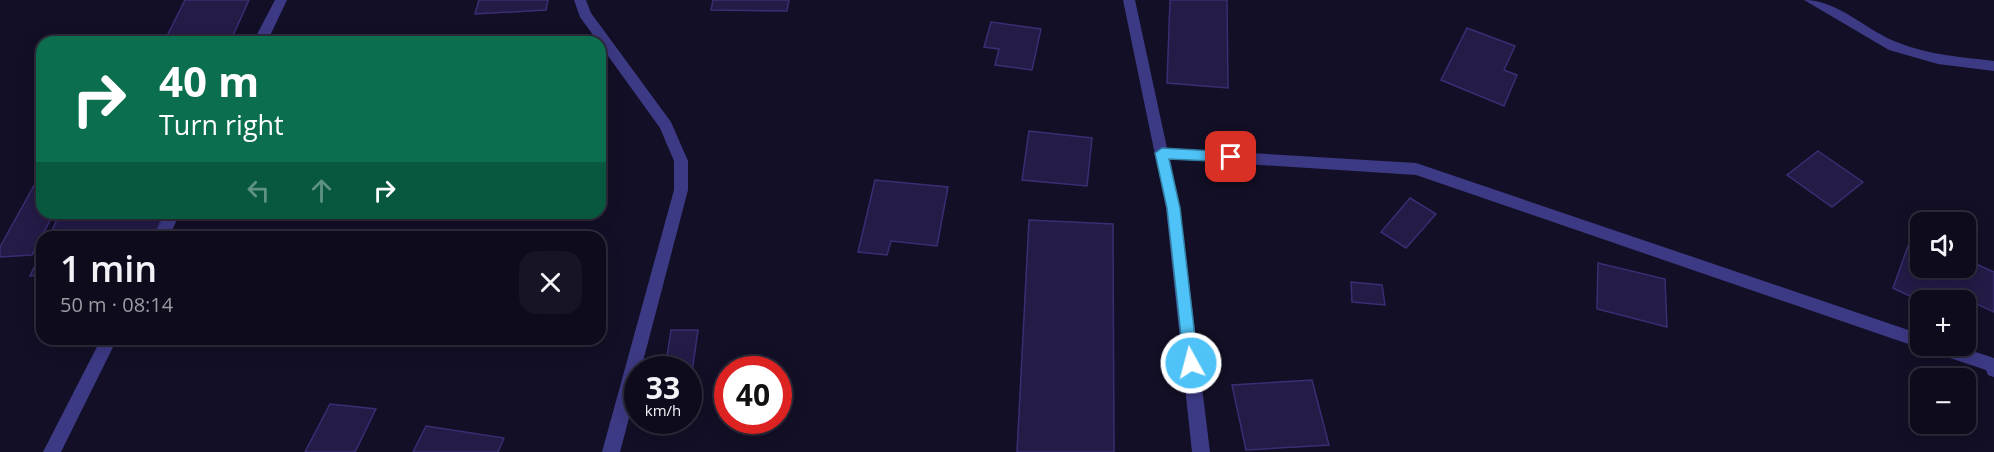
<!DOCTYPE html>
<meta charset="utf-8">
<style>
body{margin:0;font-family:"Open Sans",sans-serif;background:#171425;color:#f1f3f6;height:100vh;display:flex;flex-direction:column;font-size:22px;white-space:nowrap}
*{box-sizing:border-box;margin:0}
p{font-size:20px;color:#9b9ba3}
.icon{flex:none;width:33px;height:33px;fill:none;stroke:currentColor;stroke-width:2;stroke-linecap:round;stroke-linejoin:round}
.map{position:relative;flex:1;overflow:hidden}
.details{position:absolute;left:36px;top:231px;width:570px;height:114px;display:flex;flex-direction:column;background:#0e0b1c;border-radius:18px;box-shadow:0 3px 15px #0003,0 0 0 2px #2e2b3b}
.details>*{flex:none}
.banner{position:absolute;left:36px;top:36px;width:570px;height:183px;border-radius:18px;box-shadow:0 3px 15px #0003,0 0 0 2px #2e2b3b;background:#0b6e4f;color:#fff;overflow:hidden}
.fabs{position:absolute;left:1910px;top:212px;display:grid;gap:12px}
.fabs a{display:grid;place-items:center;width:66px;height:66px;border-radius:12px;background:#0e0b1c;box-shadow:0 3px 15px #0003,0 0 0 2px #2e2b3b;font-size:30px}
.speed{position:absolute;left:624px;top:356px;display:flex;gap:12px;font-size:30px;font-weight:700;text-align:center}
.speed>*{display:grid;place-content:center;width:78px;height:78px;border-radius:50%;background:#0e0b1c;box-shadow:0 3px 15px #0003,0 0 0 2px #2e2b3b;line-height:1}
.speed small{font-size:15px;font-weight:400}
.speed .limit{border:9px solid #d22;background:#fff;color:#111}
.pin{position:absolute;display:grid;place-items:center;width:51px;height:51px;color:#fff;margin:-26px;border-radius:12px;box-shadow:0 3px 9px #0006}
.me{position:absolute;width:66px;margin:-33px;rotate:353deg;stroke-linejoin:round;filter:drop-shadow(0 0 4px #0008)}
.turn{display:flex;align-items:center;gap:21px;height:126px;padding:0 24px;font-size:27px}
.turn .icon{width:78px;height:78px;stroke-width:2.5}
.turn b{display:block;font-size:42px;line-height:51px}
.lanes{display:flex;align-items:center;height:57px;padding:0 24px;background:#0003;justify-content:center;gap:30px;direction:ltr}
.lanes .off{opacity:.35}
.round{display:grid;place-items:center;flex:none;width:63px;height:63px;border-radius:18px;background:#171425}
.overview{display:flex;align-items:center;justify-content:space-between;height:102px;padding:0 24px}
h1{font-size:36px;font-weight:600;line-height:45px}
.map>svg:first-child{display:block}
.building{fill:#241b47;stroke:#3b2d73;stroke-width:1.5}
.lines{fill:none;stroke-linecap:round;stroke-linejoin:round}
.minor{fill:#3d3a85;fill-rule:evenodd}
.route{fill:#4fc3f7;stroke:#337fa1;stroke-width:1.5}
</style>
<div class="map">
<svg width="1994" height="452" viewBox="0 0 1994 452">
<rect width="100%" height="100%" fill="#130f26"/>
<path class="building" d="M 185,0 L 249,0 L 230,42 L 164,42 Z
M 479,0 L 548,0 L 546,10 L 475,14 Z
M 713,0 L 789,0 L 787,11 L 711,10 Z
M 1170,0 L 1227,0 L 1228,88 L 1167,83 Z
M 991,22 L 1041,29 L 1032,70 L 995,65 L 999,49 L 984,47 Z
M 1467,28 L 1515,46 L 1504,70 L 1517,75 L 1504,106 L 1441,80 Z
M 1029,131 L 1092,138 L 1087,186 L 1022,180 Z
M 1818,151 L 1863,182 L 1832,207 L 1787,175 Z
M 42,171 L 42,213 L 54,213 L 32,255 L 0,257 L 0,247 Z
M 875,180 L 948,187 L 937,246 L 891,241 L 887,255 L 858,252 Z
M 1410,198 L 1436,214 L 1406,248 L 1381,232 Z
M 60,213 L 164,213 L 154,237 L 49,237 Z
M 1029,220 L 1113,224 L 1114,452 L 1017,452 Z
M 1912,235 L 1920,238 L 1920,267 L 1965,267 L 1965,259 L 1994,272 L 1994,312 L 1968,300 L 1965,309 L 1965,300 L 1920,301 L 1893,288 Z
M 42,251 L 42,275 L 30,276 Z
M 1598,263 L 1665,279 L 1667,327 L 1597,309 Z
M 1351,282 L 1382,285 L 1385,305 L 1352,302 Z
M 671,330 L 698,330 L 691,379 L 688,379 L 688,369 L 665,369 Z
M 1312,380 L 1329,445 L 1246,450 L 1232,385 Z
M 330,404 L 376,409 L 355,452 L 305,452 Z
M 426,426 L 504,438 L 498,452 L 413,452 Z"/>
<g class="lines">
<path class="minor" d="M 275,0 L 287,0 L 267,42 L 253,42 Z
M 574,0 L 586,0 L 591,13 L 671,122 L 688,161 L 688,190 L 641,369 L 638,369 L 638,384 L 620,452 L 602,452 L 674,190 L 674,161 L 660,128 L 580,17 Z
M 1123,0 L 1135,0 L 1167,148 L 1416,163 L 1920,334 L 1920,345 L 1954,345 L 1994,358 L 1994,377 L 1988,375 L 1986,370 L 1926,350 L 1925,346 L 1920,348 L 1416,175 L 1170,159 L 1180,208 L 1210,452 L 1192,452 L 1166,208 Z
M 1804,0 C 1839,0 1866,31 1899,43 C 1929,55 1962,57 1994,61 L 1994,71 L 1938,64 L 1889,50 Z
M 166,213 L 180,213 L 169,237 L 153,237 Z
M 101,339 L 117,339 L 61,452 L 43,452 Z"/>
</g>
<path class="route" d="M 1162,148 L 1231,152 L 1238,157 L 1231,162 L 1169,159 L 1180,208 L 1198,363 L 1196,368 L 1191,370 L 1186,368 L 1184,363 L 1167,208 L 1155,153 Z"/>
</svg>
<div class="fabs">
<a><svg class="icon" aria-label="sound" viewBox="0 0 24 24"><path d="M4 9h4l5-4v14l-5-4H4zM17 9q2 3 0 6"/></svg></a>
<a>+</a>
<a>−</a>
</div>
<div class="speed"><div>33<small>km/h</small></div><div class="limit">40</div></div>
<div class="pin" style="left:1231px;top:157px;background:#d93025"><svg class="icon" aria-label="arrive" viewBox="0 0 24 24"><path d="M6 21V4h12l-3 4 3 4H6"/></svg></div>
<svg class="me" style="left:1191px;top:363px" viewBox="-20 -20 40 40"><circle r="17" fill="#4fc3f7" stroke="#fff" stroke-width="3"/><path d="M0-11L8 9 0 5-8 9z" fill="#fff"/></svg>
<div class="banner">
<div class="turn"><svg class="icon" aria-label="right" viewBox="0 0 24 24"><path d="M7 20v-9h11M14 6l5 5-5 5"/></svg><div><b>40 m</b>Turn right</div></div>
<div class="lanes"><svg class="icon off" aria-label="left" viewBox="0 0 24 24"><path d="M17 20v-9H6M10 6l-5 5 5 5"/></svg><svg class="icon off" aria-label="ahead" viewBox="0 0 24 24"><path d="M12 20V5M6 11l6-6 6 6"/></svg><svg class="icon" aria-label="right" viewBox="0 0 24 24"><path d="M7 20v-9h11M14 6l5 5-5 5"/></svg></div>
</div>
<section class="details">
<div class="overview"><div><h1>1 min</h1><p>50 m · 08:14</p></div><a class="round"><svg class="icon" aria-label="close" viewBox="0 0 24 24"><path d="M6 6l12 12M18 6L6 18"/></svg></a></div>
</section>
</div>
